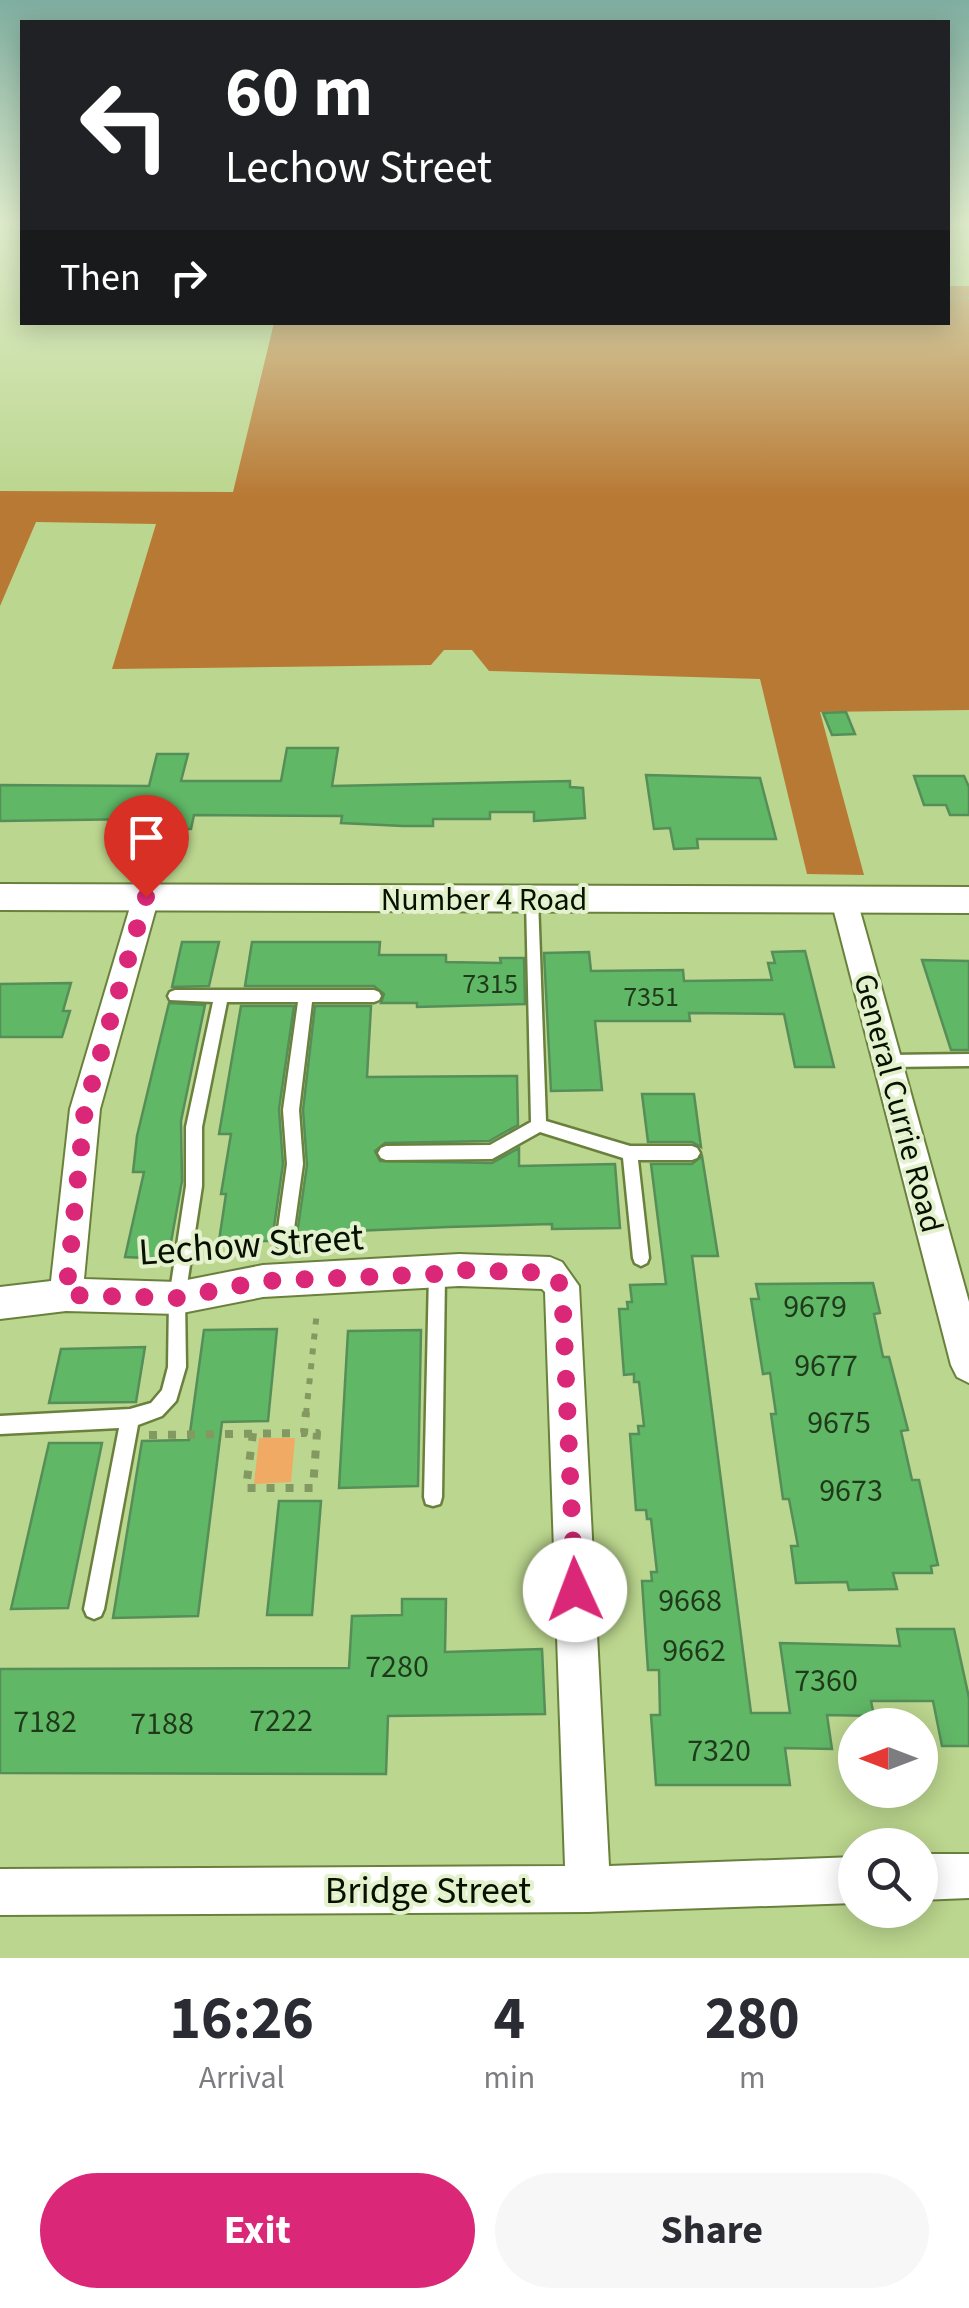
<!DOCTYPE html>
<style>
body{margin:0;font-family:"Source Sans 3",sans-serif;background:#f7f7f7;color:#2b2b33;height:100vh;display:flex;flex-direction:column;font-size:38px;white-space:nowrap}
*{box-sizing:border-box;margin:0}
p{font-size:32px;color:#7c7c81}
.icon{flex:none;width:55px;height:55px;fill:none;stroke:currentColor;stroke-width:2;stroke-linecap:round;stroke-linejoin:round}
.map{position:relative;height:1958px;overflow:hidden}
.side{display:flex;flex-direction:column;background:#fff;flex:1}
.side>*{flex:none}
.top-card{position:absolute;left:20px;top:20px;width:930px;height:305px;border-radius:0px;box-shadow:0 5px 25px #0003;background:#202124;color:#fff;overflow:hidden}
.needle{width:65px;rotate:270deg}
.buttons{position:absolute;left:838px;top:1708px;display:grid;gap:20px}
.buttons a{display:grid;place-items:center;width:100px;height:100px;border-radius:50%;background:#fff;box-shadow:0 5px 25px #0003;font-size:50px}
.pin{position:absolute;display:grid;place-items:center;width:85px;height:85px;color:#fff;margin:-102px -42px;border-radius:50% 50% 50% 0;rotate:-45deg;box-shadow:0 0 10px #0007}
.pin .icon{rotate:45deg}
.me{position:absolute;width:110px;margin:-55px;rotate:358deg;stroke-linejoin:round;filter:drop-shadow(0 0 8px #0008)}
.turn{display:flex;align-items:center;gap:35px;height:210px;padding:0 40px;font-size:45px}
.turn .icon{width:130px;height:130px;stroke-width:2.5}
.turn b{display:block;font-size:70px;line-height:85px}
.then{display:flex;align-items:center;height:95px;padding:0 40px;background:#0003;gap:20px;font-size:38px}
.eta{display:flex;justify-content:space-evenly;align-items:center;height:170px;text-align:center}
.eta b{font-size:60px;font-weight:700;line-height:70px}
.action{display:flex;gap:20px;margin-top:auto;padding:20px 40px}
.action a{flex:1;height:115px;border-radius:60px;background:#db2777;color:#fff;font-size:40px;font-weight:700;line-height:115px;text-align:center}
.action a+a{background:#f7f7f7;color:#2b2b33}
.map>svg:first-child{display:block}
.green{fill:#f0aa63}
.forest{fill:#b87934}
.building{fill:#60b766;stroke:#568e59;stroke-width:2.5}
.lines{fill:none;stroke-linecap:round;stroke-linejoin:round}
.lane-casing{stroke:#69813c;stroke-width:5}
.street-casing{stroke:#69813c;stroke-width:4}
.secondary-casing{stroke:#69813c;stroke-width:4}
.path-far2{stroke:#849962;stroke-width:2.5;stroke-dasharray:2.5 4;stroke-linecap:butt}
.path-far1{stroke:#849962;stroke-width:6;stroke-dasharray:6 9;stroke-linecap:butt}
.path{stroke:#849962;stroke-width:8;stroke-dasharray:8 11;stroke-linecap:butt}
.lane{fill:#fff;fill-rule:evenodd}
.street{fill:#fff;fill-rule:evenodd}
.secondary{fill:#fff;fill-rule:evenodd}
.route{stroke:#db2777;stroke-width:18;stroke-dasharray:0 32.4}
.labels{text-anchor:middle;stroke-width:8;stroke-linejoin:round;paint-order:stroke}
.number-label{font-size:28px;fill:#1e3a1a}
.street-label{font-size:32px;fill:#081000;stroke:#e3f1cd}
.near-number-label{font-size:32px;fill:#1e3a1a}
.near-street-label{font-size:38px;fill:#081000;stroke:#e3f1cd}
</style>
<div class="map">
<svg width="969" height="1958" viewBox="0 0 969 1958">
<rect width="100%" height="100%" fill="#bbd68e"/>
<path class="green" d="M 259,1438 L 295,1438 L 291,1482 L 254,1484 Z"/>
<path class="forest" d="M 948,286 L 969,286 L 969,710 L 820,712 L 864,875 L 807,874 L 760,679 L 489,671 L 472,650 L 444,650 L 431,665 L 112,669 L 156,524 L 36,522 L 0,606 L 0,491 L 233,492 L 274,323 L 948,322 Z"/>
<path class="building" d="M 846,712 L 855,734 L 832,735 L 823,713 Z
M 287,748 L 338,748 L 332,786 L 570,781 L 570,787 L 583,788 L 585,818 L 534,821 L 534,812 L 490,812 L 490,819 L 433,819 L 433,826 L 403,826 L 341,823 L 342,816 L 194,815 L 191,829 L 164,829 L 163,835 L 136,835 L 140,819 L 0,821 L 0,785 L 149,786 L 157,754 L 188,754 L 181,781 L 281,781 Z
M 646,775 L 760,778 L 776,839 L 697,839 L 698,848 L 674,849 L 670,828 L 654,829 Z
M 914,776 L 964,776 L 969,787 L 969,815 L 950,815 L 946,805 L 924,805 Z
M 182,942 L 219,942 L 209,986 L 172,987 Z
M 252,942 L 380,942 L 379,955 L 446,955 L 446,962 L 501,963 L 500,958 L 524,958 L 525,1004 L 417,1007 L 417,1003 L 381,1003 L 384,994 L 374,986 L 245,986 Z
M 805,951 L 834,1067 L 795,1067 L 784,1014 L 689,1013 L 690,1021 L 595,1021 L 602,1090 L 551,1091 L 544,953 L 589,952 L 591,971 L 683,970 L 684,981 L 772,980 L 768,963 L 775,963 L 772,952 Z
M 922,960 L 969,961 L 969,1050 L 951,1050 Z
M 71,983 L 63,1011 L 70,1011 L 62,1037 L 0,1037 L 0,984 Z
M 169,1003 L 205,1005 L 181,1121 L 182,1181 L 168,1259 L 125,1257 L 144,1172 L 133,1172 L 137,1136 Z
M 241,1006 L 294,1006 L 279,1109 L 283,1164 L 272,1241 L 219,1241 L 226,1194 L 221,1194 L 231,1134 L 219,1134 Z
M 315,1006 L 371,1006 L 367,1077 L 517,1076 L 518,1125 L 489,1141 L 385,1143 L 375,1151 L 380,1161 L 492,1163 L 519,1148 L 519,1166 L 615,1164 L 620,1228 L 552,1229 L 552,1224 L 448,1227 L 354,1231 L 353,1241 L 296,1241 L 307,1165 L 303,1110 Z
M 642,1094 L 694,1094 L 701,1147 L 692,1142 L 648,1142 Z
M 702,1156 L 718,1256 L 692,1256 L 751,1713 L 790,1713 L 780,1643 L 900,1646 L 897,1629 L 954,1629 L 969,1698 L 969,1746 L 942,1746 L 933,1701 L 871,1701 L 874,1716 L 827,1715 L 832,1749 L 785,1748 L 790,1785 L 656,1785 L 651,1715 L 660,1715 L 659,1670 L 648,1670 L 642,1581 L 652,1581 L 651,1572 L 657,1572 L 651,1519 L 647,1519 L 646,1510 L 636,1510 L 630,1434 L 639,1434 L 638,1426 L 644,1426 L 639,1382 L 634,1382 L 634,1374 L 624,1375 L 619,1309 L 628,1309 L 627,1302 L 632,1302 L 630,1285 L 666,1284 L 651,1164 L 692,1164 Z
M 873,1283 L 880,1313 L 874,1314 L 883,1357 L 889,1357 L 908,1430 L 901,1431 L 912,1480 L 919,1480 L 938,1565 L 931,1566 L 932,1573 L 893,1573 L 897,1589 L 849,1590 L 847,1582 L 796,1583 L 791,1546 L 798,1546 L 789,1499 L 783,1499 L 771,1414 L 776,1414 L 770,1373 L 763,1374 L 751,1299 L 759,1299 L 756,1284 Z
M 277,1329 L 268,1421 L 222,1422 L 198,1616 L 113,1618 L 142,1441 L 189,1440 L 204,1330 Z
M 421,1330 L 418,1486 L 339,1488 L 348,1331 Z
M 145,1347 L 136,1402 L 49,1403 L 61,1349 Z
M 49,1443 L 102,1443 L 68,1608 L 11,1609 Z
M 279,1501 L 321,1501 L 312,1615 L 267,1615 Z
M 402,1599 L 446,1599 L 445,1652 L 542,1649 L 545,1714 L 388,1716 L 386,1774 L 0,1773 L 0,1669 L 349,1668 L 352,1616 L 402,1615 Z"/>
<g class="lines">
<defs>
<path id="lane" d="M 532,894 L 538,899 L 546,1121 L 630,1146 L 692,1146 L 697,1148 L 700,1153 L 697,1158 L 692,1160 L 638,1160 L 649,1258 L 647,1263 L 641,1266 L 635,1263 L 633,1258 L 623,1158 L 540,1132 L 492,1159 L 386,1160 L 381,1158 L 378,1153 L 381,1148 L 386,1146 L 490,1145 L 531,1122 L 526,899 Z
M 175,990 L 374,990 L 379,992 L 381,996 L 379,1000 L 374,1002 L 312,1002 L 299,1110 L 303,1164 L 292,1243 L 290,1248 L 284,1251 L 278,1248 L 276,1243 L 287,1164 L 283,1110 L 298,1002 L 227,1002 L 202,1127 L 202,1186 L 185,1298 L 186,1367 L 176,1401 L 162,1416 L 138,1425 L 104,1609 L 101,1616 L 94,1619 L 87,1616 L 84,1609 L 119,1428 L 0,1434 L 0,1416 L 130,1409 L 151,1403 L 162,1390 L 168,1367 L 169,1298 L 186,1186 L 186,1127 L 213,1002 L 170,1000 L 168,996 L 170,992 Z
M 969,1054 L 969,1066 L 887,1067 L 882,1065 L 880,1061 L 882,1057 L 887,1055 Z
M 437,1266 L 443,1268 L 445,1274 L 442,1497 L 440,1504 L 433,1506 L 426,1504 L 424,1497 L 429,1274 L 431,1268 Z"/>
<path id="street" d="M 146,887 L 155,890 L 159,897 L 100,1109 L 84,1279 L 177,1282 L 263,1265 L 459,1254 L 550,1257 L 562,1262 L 579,1286 L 609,1866 L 855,1857 L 855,1903 L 588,1912 L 0,1915 L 0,1869 L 565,1866 L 545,1292 L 542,1289 L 459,1286 L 263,1297 L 177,1314 L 66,1311 L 0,1319 L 0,1287 L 51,1281 L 70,1109 L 133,897 L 137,890 Z
M 844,890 L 853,893 L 857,900 L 969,1302 L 969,1383 L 957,1377 L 951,1365 L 831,900 L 835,893 Z
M 920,1854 L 969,1854 L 969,1898 L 920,1900 Z"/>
<path id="secondary" d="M 0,884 L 969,887 L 969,913 L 0,910 Z"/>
</defs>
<use href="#lane" class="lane-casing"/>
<use href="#street" class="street-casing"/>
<use href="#secondary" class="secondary-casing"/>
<path class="path-far2" d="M 948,298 L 969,298"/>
<path class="path-far1" d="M 306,1414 L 317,1311"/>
<path class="path" d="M 253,1433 L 246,1488 L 313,1488 L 317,1433 L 304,1433
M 149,1435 L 304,1433 L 306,1412"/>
<use href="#lane" class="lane"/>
<use href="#street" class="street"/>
<use href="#secondary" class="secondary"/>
</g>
<linearGradient id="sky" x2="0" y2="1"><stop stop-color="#7faea0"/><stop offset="0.45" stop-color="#e0edcc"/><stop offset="1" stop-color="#e0edcc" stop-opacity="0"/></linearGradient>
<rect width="969" height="497" fill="url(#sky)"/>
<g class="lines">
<path class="route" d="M 146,897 L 85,1108 L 66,1295 L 177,1298 L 263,1281 L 437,1274 L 459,1270 L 550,1273 L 562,1286 L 575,1590"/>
</g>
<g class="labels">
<g class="number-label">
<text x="490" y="993">7315</text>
<text x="651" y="1006">7351</text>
</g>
<g class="street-label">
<text x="484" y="910">Number 4 Road</text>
<text transform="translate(899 1103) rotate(75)" y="11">General Currie Road</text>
</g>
<g class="near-number-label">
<text x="815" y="1317">9679</text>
<text x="826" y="1376">9677</text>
<text x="839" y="1433">9675</text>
<text x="851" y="1501">9673</text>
<text x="690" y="1611">9668</text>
<text x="694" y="1661">9662</text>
<text x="397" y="1677">7280</text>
<text x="826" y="1691">7360</text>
<text x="281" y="1731">7222</text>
<text x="45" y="1732">7182</text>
<text x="162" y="1734">7188</text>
<text x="719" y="1761">7320</text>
</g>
<g class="near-street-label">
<text transform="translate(251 1244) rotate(-4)" y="13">Lechow Street</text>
<text x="428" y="1903">Bridge Street</text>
</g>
</g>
</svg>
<div class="buttons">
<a><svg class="needle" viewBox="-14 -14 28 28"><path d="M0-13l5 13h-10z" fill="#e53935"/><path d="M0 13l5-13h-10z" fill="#7c7c81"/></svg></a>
<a><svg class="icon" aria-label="search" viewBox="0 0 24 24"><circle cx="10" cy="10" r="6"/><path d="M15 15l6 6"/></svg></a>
</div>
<div class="pin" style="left:146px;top:897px;background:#d93025"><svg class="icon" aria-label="arrive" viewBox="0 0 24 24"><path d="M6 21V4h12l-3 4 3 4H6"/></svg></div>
<svg class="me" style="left:575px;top:1590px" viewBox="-20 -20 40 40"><circle r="19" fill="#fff"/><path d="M0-13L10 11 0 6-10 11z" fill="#db2777"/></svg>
<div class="top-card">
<div class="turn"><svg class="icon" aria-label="left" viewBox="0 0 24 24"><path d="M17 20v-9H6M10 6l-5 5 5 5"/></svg><div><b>60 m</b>Lechow Street</div></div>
<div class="then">Then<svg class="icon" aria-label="right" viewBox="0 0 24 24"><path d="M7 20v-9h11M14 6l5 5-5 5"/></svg></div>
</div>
</div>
<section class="side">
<div class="eta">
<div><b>16:26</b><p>Arrival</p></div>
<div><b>4</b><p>min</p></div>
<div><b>280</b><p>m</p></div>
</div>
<div class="action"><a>Exit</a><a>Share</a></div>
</section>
